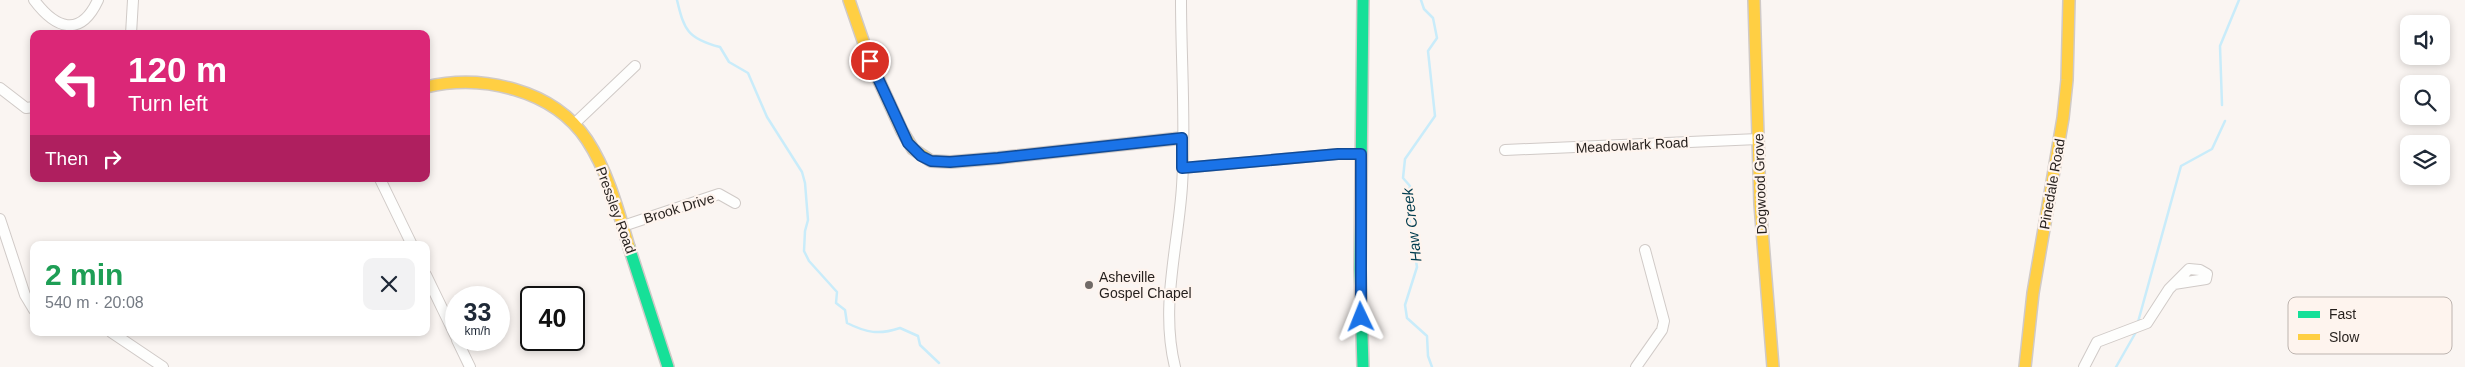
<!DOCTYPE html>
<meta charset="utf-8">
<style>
body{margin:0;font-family:Helvetica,sans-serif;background:#f2f2f3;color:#1f2937;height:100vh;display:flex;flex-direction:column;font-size:19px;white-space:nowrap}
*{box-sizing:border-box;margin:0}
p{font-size:16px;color:#747a83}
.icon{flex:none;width:28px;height:28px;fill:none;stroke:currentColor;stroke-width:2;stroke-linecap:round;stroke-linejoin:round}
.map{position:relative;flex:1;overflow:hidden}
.sheet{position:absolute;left:30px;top:241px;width:400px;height:95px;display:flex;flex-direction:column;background:#fff;border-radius:10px;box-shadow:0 2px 8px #0003}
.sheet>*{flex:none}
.banner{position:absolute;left:30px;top:30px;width:400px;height:152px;border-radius:10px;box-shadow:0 2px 8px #0003;background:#db2777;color:#fff;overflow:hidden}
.controls{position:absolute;left:2400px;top:15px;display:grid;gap:10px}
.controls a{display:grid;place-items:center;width:50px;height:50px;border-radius:10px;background:#fff;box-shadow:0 2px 8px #0003;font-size:25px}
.speed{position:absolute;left:445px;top:286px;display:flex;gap:10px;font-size:25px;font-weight:700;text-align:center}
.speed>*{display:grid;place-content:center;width:65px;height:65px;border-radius:50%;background:#fff;box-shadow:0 2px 8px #0003;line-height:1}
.speed small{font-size:12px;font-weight:400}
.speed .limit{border:2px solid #111;border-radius:8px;background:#fff;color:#111}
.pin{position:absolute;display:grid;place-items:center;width:42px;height:42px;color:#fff;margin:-21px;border:2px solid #fff;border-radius:50%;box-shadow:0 1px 5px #0007}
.me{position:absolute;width:55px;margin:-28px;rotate:358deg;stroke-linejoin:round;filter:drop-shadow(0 0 4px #0008)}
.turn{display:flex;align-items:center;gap:18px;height:105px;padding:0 15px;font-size:22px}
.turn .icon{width:65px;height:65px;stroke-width:2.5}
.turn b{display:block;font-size:35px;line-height:42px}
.then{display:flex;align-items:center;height:48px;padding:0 15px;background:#0003;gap:10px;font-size:19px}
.round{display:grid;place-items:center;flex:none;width:52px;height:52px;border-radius:10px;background:#f2f2f3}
.summary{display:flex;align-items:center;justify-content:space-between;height:85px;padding:0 15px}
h1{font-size:30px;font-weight:700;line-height:38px;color:#1e9e55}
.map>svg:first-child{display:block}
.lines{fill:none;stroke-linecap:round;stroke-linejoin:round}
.stream{stroke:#c9ecfa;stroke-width:2.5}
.street-casing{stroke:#d0cac7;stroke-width:12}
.fast-casing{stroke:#d0cac7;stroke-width:14}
.slow-casing{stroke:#d0cac7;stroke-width:14}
.street{stroke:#fefefd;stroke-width:10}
.fast{stroke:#16e098;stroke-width:11}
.slow{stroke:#ffcf43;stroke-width:11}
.route-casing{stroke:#114b97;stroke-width:12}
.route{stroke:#1a73e8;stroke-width:9}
.poi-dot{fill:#706a67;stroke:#fef4ee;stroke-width:2}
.labels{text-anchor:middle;stroke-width:4.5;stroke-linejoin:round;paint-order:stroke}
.street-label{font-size:14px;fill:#251f1c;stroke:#fef4ee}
.poi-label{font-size:14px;fill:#251f1c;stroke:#fef4ee;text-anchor:start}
.water-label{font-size:15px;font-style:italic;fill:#003c4e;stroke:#fef4ee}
.key{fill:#fef4ee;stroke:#bdb4af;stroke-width:1}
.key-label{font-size:14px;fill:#251f1c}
</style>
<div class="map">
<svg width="2465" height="367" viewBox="0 0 2465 367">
<rect width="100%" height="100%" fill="#faf5f2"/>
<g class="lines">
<path class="stream" d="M 677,0 C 684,30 688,39 720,47 L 729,62 L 748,73 L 767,117 L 802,172 L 805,183 L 808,220 L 805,231 L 804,251 L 809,261 L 837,292 L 836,303 L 845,310 L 847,323 C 867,333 879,335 900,328 L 918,336 L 920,345 L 939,363
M 1421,0 L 1424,9 L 1433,18 L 1437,38 L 1428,51 L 1435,116 L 1405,159 L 1403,178 L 1410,186 L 1407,204 L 1417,267 L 1405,305 L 1407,318 L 1427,336 L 1428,356 L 1432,367
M 2222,105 L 2220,46 L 2239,0
M 2138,322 L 2181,166 L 2212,149 L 2225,121
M 2116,367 L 2136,332"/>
<defs>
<path id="street" d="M 34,0 C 55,28 80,39 98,0
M 131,34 L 133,0
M 0,88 L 26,108 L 34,107
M 574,124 L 635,66
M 1505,150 L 1758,139
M 1182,168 L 1338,154 L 1361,154
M 380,179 L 412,245
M 0,219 L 25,295 L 34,310
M 623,226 L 719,194 L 735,203
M 426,275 L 456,337
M 111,332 L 163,367
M 457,340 L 470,367
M 1175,367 C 1160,306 1178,248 1182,186 C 1186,125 1181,62 1181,0
M 1636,367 L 1662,330 L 1664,321 L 1645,250
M 2084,367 L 2097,342 L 2147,323 L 2169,289 L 2189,269 L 2200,270 L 2207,274 L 2206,279 L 2174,284"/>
<path id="fast" d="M 1363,0 L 1360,269 L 1363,367
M 629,247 L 668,367"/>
<path id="slow" d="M 849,0 L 870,61 L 902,131 L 913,149 L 931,161 L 951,162 L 998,158 L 1182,138
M 1754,0 L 1760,204 L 1773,367
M 426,87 C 482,74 553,89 587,140 C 608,172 618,210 629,247
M 2025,367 L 2033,293 L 2063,118 L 2067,80 L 2069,0"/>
</defs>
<use href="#street" class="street-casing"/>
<use href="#fast" class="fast-casing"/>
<use href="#slow" class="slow-casing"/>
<use href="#street" class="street"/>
<use href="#fast" class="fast"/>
<use href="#slow" class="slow"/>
</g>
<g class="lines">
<defs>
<path id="route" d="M 870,61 L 908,143 L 921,156 L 931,161 L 950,162 L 998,158 L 1182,138 L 1182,168 L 1338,154 L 1361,154 L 1361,317"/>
</defs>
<use href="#route" class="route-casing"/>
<use href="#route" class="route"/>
</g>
<circle class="poi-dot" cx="1089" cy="285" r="5"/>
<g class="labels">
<g class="street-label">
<text transform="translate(1632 145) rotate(-3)" y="5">Meadowlark Road</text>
<text transform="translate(1760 184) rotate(-92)" y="5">Dogwood Grove</text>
<text transform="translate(2052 184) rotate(-80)" y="5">Pinedale Road</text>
<text transform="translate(679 208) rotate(-17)" y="5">Brook Drive</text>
<text transform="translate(616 210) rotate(70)" y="5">Pressley Road</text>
</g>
<g class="poi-label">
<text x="1099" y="282">Asheville<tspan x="1099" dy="16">Gospel Chapel</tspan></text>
</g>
<g class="water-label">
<text transform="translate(1412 225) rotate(-97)" y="5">Haw Creek</text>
</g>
</g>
<rect x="2288" y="297" width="164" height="57" rx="8" class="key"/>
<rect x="2298" y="311" width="22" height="7" fill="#16e098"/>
<rect x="2298" y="334" width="22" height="6" fill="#ffcf43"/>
<g class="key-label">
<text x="2329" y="319">Fast</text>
<text x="2329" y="342">Slow</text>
</g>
</svg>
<div class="controls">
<a><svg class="icon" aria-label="sound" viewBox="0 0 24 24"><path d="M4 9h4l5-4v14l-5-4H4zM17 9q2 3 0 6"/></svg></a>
<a><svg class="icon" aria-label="search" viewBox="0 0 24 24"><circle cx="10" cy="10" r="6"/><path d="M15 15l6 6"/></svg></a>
<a><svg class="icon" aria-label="layers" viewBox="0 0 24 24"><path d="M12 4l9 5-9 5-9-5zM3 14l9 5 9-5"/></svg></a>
</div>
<div class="speed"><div>33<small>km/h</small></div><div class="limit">40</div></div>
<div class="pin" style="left:870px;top:61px;background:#d93025"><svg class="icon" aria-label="arrive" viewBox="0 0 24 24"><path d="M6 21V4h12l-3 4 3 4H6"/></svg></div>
<svg class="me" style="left:1361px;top:317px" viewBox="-20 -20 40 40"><path d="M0-17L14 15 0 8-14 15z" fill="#1a73e8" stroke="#fff" stroke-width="4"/></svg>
<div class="banner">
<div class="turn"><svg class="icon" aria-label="left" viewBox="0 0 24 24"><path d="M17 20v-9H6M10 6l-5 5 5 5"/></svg><div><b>120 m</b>Turn left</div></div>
<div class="then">Then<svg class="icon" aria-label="right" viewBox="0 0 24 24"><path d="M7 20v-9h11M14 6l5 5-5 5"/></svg></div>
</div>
<section class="sheet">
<div class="summary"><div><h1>2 min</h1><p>540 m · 20:08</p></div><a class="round"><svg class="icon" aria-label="close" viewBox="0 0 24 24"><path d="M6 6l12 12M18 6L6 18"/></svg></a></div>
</section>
</div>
